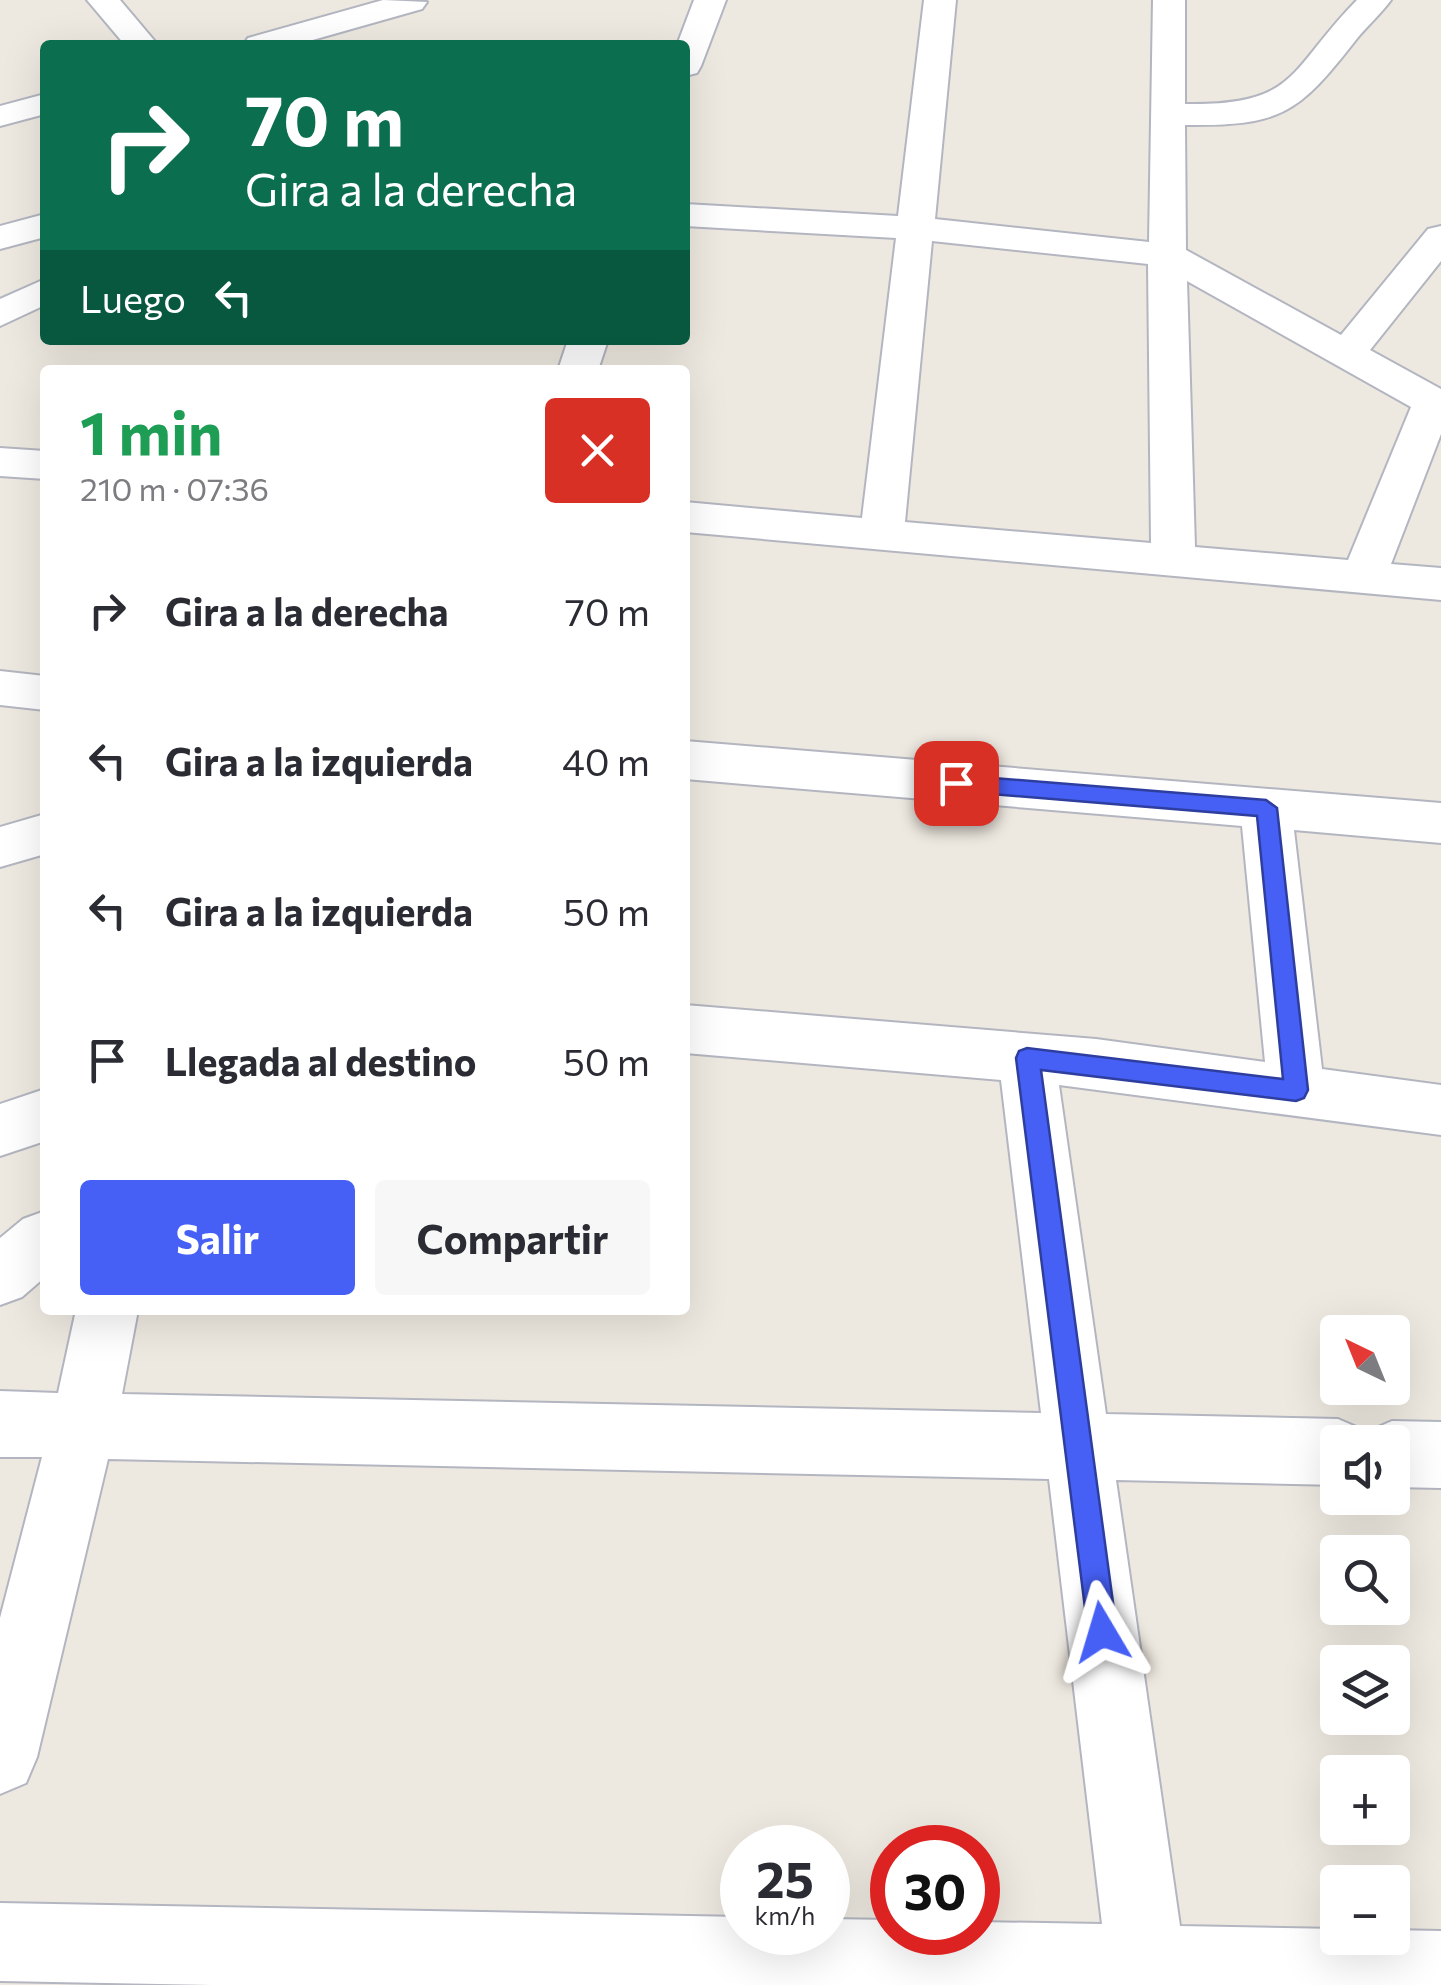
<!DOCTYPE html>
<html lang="es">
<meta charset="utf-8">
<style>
body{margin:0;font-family:Commissioner,sans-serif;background:#f7f7f7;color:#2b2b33;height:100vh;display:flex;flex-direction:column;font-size:38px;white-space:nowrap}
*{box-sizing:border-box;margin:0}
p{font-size:32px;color:#7c7c81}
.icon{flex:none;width:55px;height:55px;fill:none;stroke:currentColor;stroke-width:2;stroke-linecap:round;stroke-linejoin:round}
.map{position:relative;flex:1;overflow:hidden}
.details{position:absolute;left:40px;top:365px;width:650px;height:950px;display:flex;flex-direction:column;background:#fff;border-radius:10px;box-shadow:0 10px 40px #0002}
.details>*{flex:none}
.banner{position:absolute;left:40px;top:40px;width:650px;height:305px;border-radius:10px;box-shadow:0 10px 40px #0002;background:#0b6e4f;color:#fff;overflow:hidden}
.needle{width:65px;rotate:317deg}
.buttons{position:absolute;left:1320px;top:1315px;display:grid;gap:20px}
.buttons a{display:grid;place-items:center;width:90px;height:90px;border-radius:10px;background:#fff;box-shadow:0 10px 40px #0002;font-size:50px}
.speed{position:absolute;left:720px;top:1825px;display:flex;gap:20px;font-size:50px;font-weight:700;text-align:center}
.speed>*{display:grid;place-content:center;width:130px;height:130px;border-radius:50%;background:#fff;box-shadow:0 10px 40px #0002;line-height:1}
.speed small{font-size:25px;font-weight:400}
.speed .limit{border:15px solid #d22;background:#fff;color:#111}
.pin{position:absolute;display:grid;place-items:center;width:85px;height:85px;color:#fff;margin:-42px;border-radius:20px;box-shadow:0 5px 15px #0006}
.me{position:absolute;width:110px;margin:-55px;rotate:353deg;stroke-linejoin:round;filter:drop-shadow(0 0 8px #0008)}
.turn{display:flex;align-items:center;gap:35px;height:210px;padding:0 40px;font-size:45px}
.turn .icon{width:130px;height:130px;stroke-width:2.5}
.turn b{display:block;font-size:70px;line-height:85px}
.then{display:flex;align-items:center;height:95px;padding:0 40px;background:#0003;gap:20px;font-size:38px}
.round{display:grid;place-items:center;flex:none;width:105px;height:105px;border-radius:10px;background:#f7f7f7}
.overview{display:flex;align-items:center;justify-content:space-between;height:170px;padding:0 40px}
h1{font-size:60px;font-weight:700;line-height:75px;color:#1e9e55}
.button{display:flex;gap:20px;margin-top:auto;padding:20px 40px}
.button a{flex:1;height:115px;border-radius:10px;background:#4660f5;color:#fff;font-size:40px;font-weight:700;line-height:115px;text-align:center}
.button a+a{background:#f7f7f7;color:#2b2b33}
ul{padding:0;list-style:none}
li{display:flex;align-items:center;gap:30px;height:150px;padding:0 40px}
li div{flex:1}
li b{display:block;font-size:38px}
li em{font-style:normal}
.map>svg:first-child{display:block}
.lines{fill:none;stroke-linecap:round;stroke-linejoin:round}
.minor-casing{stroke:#b3b6c0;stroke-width:4}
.minor{fill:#fff;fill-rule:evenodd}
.route{fill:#4660f5;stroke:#2e3e9f;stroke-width:2.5}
</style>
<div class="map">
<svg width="1441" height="1985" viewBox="0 0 1441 1985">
<rect width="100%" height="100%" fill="#eee9e0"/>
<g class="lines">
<defs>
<path id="minor" d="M 87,0 L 120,0 L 158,45 L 125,45 Z
M 383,0 L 427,2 L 422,9 L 295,45 L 243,45 L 248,38 Z
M 694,0 L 726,0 L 701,66 L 697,73 L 685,76 L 685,45 L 677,45 Z
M 924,0 L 956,0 L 935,219 L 1149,242 L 1153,0 L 1185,0 L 1185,104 C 1299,106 1288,70 1357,0 L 1391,0 C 1380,15 1366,27 1355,41 C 1298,114 1281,126 1185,125 L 1186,250 L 1341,335 L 1428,229 L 1441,226 L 1441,261 L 1370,350 L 1441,389 L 1441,434 L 1391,564 L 1441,568 L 1441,600 L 685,532 L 685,502 L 862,518 L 896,238 L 685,226 L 685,204 L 898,216 ZM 932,241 L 1148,264 L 1151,543 L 905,522 ZM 1187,281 L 1411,407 L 1348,560 L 1195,547 Z
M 45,94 L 45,114 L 0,126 L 0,106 Z
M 45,214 L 45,237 L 0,249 L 0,226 Z
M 45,279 L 45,305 L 0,326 L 0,299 Z
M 568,340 L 608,340 L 598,370 L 558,370 Z
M 0,448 L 45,451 L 45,479 L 0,476 Z
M 0,671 L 45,676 L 45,710 L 0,705 Z
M 685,741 L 1441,803 L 1441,843 L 1294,830 L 1322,1069 L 1441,1085 L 1441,1135 L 1059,1085 L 1106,1414 L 1338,1419 L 1361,1429 L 1365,1439 L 1369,1431 L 1392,1421 L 1441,1422 L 1441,1488 L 1392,1487 L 1392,1442 L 1338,1442 L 1338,1485 L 1116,1480 L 1180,1926 L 1338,1929 L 1338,1938 L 1392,1938 L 1392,1930 L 1441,1931 L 1441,1985 L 212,1985 L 0,1981 L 0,1903 L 742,1917 L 742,1932 L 828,1932 L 828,1919 L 892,1920 L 892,1932 L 978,1932 L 978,1922 L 1102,1924 L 1049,1479 L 108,1459 L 37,1757 L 26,1783 L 0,1794 L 0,1618 L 42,1457 L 0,1457 L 0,1391 L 58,1393 L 76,1310 L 138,1310 L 122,1394 L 1041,1413 L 1001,1080 L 685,1053 L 685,1005 L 1096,1039 L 1265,1062 L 1242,826 L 685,779 Z
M 45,814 L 45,854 L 0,867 L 0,827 Z
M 45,1089 L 45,1141 L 0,1156 L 0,1104 Z
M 45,1211 L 45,1277 L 22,1297 L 0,1305 L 0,1238 L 23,1219 Z"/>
</defs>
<use href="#minor" class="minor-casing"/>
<use href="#minor" class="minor"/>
</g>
<path class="route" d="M 956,775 L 1266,800 L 1277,808 L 1308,1090 L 1304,1098 L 1296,1101 L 1041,1070 L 1117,1632 L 1113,1642 L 1102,1646 L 1092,1642 L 1088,1632 L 1016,1058 L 1019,1051 L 1027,1048 L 1283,1079 L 1257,816 L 956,791 L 946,783 Z"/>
</svg>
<div class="buttons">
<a><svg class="needle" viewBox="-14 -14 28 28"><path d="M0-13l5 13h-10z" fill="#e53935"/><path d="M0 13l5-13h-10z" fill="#7c7c81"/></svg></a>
<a><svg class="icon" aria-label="sound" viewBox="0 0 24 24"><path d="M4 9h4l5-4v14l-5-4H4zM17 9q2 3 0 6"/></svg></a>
<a><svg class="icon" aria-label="search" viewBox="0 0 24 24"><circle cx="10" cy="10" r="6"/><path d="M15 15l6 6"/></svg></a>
<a><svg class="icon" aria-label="layers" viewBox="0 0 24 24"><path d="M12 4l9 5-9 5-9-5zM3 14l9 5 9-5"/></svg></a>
<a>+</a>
<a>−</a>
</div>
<div class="speed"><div>25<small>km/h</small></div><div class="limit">30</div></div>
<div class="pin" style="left:956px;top:783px;background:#d93025"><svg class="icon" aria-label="arrive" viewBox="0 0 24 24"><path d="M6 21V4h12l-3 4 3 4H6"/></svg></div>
<svg class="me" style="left:1102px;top:1632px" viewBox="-20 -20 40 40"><path d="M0-17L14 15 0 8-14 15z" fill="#4660f5" stroke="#fff" stroke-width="4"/></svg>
<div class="banner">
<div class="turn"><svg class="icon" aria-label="right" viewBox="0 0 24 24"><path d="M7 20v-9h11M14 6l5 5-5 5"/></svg><div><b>70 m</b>Gira a la derecha</div></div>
<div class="then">Luego<svg class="icon" aria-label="left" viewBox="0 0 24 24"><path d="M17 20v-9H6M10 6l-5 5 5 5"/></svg></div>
</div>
<section class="details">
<div class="overview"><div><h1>1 min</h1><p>210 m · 07:36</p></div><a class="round" style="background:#d93025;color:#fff"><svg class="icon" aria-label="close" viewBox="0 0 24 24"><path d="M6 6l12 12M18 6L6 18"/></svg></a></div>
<ul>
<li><svg class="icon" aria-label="right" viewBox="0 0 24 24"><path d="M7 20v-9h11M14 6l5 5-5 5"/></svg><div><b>Gira a la derecha</b></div><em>70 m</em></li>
<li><svg class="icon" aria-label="left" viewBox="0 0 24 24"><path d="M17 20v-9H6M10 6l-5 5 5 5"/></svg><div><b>Gira a la izquierda</b></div><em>40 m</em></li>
<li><svg class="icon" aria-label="left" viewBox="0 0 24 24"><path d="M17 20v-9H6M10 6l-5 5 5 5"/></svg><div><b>Gira a la izquierda</b></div><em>50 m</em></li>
<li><svg class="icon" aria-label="arrive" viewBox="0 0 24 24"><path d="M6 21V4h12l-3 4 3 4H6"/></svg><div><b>Llegada al destino</b></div><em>50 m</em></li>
</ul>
<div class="button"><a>Salir</a><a>Compartir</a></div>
</section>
</div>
